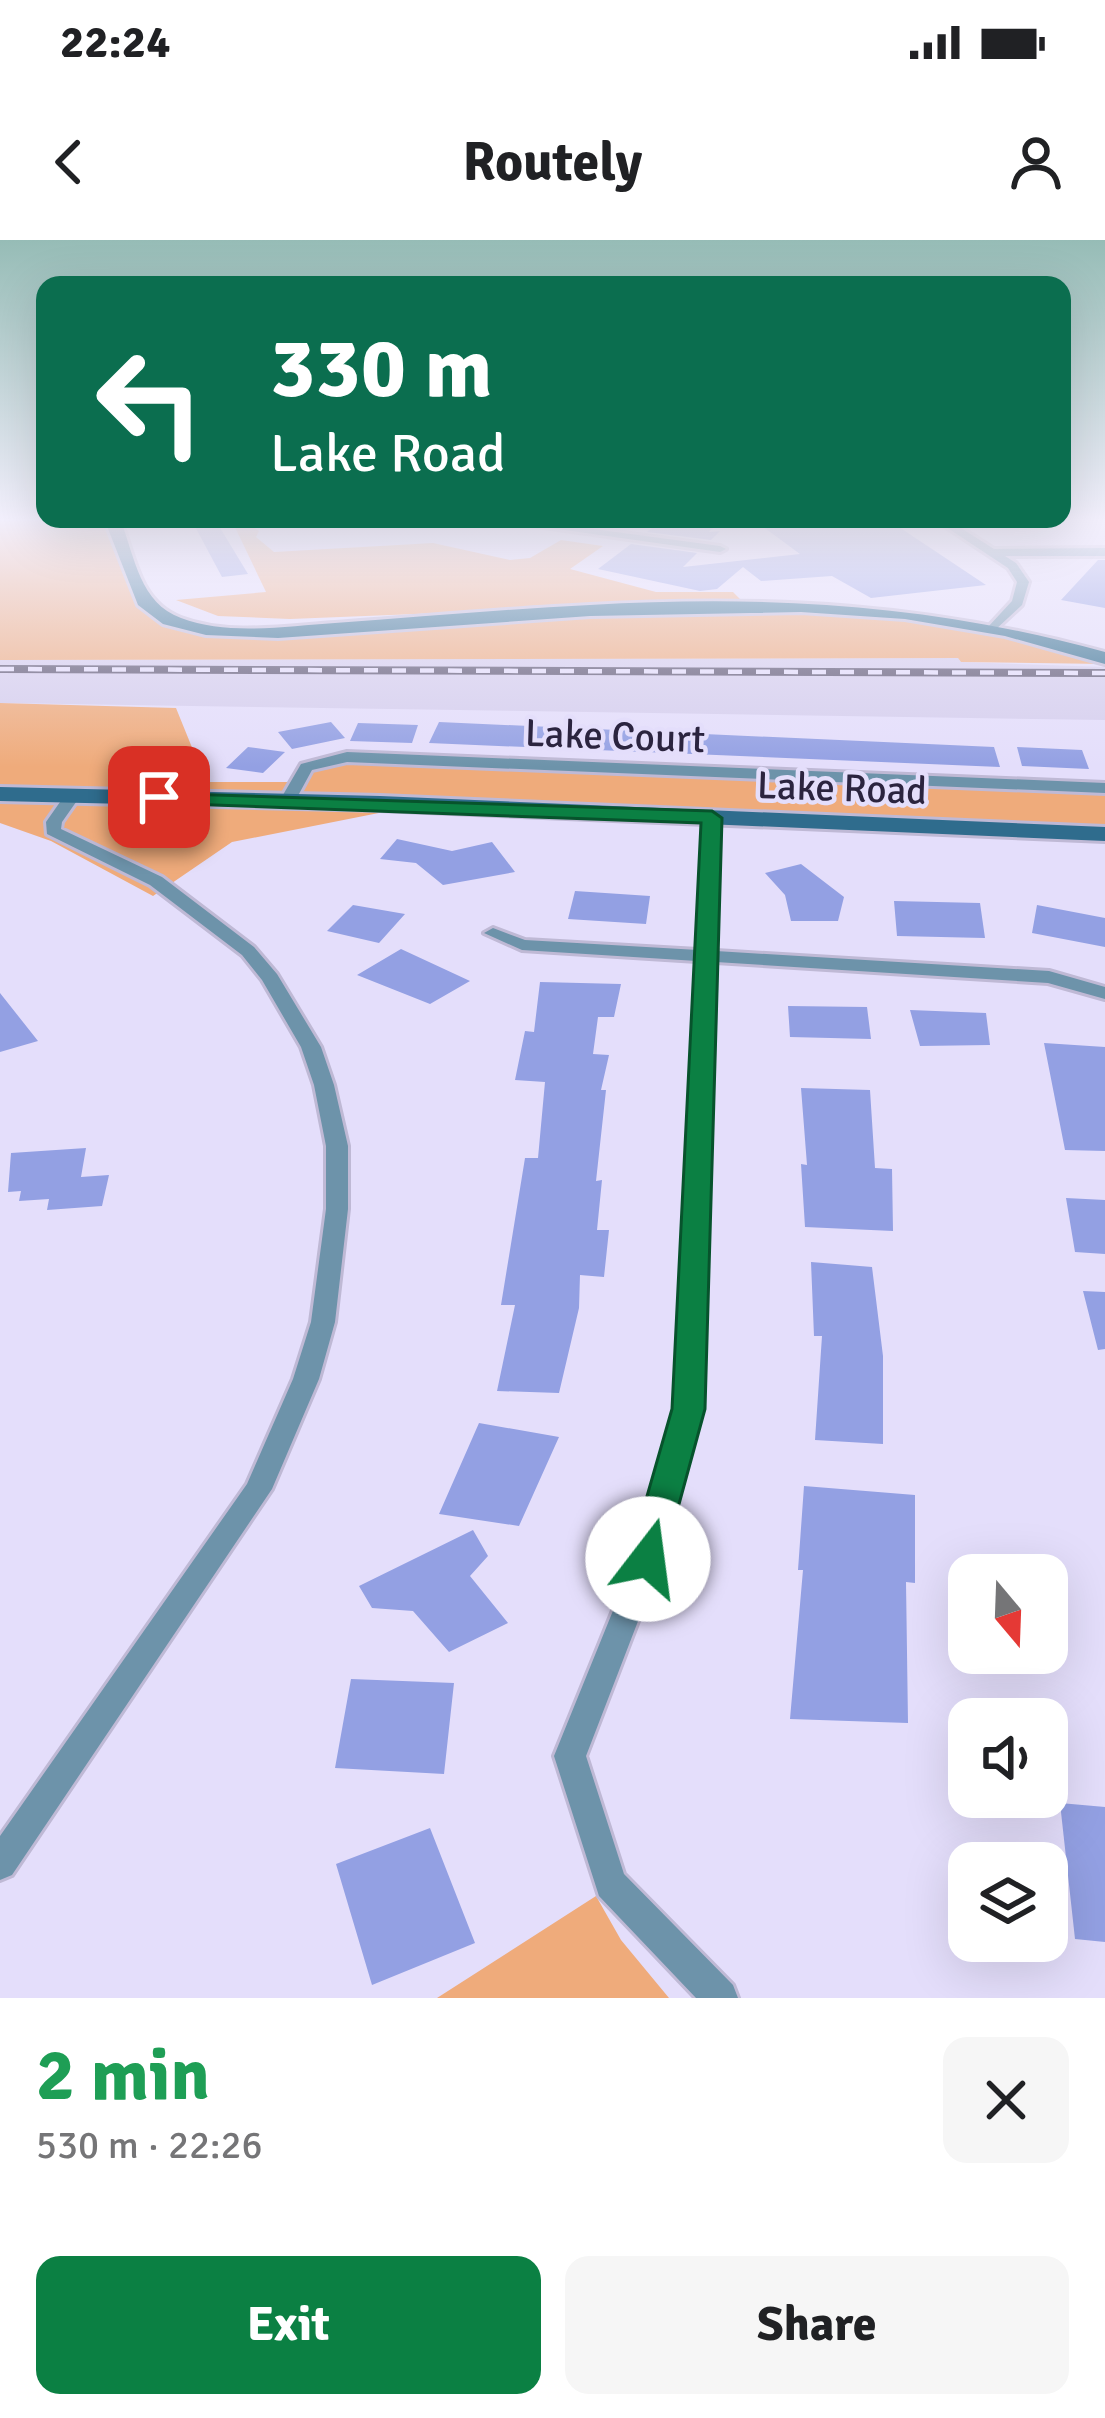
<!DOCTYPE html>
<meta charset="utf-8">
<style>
body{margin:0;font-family:Signika,sans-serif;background:#f6f6f6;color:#202124;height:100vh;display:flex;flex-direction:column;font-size:45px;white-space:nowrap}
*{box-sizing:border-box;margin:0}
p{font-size:39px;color:#757577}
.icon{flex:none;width:66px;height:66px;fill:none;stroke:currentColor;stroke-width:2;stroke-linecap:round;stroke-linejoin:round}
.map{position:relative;height:1758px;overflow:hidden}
.panel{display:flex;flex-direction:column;background:#fff;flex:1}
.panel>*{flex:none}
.banner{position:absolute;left:36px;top:36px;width:1035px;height:252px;border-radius:24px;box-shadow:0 12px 48px #0002;background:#0b6e4f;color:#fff;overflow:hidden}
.needle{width:78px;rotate:161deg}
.buttons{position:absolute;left:948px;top:1314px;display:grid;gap:24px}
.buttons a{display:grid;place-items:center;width:120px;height:120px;border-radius:24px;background:#fff;box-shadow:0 12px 48px #0002;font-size:60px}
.pin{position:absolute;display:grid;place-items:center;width:102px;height:102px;color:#fff;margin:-51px;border-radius:24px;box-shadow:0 6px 18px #0006}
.me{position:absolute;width:132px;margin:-66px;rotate:15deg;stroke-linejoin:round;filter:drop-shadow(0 0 9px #0008)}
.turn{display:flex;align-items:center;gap:42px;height:252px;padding:0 36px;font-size:54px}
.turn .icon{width:156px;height:156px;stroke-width:2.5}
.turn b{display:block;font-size:84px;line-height:102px}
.round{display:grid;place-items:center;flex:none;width:126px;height:126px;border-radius:24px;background:#f6f6f6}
.summary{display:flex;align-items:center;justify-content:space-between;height:204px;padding:0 36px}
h1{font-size:72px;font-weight:700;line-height:90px;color:#1e9e55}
.primary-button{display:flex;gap:24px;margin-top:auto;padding:24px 36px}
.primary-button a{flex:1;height:138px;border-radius:24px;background:#0b8043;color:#fff;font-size:48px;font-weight:700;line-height:138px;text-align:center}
.primary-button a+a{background:#f6f6f6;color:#202124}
.status{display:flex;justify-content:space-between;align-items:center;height:84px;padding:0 60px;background:#fff;direction:ltr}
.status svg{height:33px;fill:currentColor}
header{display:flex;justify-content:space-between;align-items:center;height:156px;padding:0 36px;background:#fff;font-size:54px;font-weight:700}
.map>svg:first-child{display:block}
.built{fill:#d5ceed}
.green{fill:#efab7b}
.building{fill:#93a0e3}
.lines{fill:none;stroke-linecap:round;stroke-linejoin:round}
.street-casing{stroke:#bfb9d5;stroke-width:6}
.secondary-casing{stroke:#bfb9d5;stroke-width:6}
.street{fill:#6d93aa;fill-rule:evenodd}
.secondary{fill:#2f6c8d;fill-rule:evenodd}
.rail-casing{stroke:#5a546f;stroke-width:8}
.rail{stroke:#e4defb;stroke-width:4.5;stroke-dasharray:14;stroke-linecap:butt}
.route{fill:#0b8043;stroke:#07532c;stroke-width:3}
.labels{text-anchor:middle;stroke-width:9;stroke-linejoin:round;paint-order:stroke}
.far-street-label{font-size:39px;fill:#2b243f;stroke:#e4defb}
</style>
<div class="status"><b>22:24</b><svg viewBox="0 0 49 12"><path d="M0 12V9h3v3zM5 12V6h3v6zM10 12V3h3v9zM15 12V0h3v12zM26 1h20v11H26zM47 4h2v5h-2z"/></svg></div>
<header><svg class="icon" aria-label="back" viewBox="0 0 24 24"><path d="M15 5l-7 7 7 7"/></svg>Routely<svg class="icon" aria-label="person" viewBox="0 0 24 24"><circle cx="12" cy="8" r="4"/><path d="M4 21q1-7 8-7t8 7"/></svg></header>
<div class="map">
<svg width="1105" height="1758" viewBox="0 0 1105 1758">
<rect width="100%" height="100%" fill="#e4defb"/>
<path class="built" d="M 958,418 L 961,422 L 1105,427 L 1105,480 L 0,463 L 0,420 Z"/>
<path class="green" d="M 0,281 L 113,281 C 147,372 148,381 248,392 L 737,367 L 962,382 L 1105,418 L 1105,424 L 961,422 L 958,418 L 0,420 Z
M 232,281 L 245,281 L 259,291 L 256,297 L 274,312 L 433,303 L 510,320 L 530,318 L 561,300 L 603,306 L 570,329 L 656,352 L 733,352 L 742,361 L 290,379 L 218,376 L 176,360 L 266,352 Z
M 0,463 L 176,468 L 206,542 L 306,542 L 317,527 L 352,521 L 1105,552 L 1105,596 L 399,569 L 232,602 L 153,656 L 51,601 L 0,583 Z
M 596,1656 L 621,1700 L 669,1758 L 437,1758 Z"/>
<path class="building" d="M 192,281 L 216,281 L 248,334 L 222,337 Z
M 660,281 L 719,281 L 709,292 L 720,291 L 711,300 L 647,292 Z
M 797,281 L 890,281 L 986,345 L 871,358 L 832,336 L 761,341 L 743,327 L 717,349 L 700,351 L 598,329 L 631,304 L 697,313 L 683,327 L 800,314 L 762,286 Z
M 1098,320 L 1105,320 L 1105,368 L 1061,360 Z
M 331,482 L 345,498 L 292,509 L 278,492 Z
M 439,482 L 994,507 L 1000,527 L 429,503 Z
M 358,483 L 418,485 L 412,503 L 350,501 Z
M 248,507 L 285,512 L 263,533 L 226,528 Z
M 1017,507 L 1082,510 L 1089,529 L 1022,526 Z
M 397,599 L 452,611 L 492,602 L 515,632 L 443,645 L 416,623 L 380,619 Z
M 801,624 L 844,657 L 838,681 L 791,681 L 785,655 L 765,633 Z
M 575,651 L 650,656 L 646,684 L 568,679 Z
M 894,661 L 980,663 L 985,698 L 897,696 Z
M 353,665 L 405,674 L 379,703 L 327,691 Z
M 1037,665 L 1105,678 L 1105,707 L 1032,693 Z
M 401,709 L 470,741 L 430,764 L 357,735 Z
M 540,742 L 621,744 L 614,777 L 598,777 L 593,814 L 609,815 L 601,850 L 606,850 L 596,941 L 602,940 L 597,990 L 609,990 L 604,1037 L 580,1035 L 579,1068 L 559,1153 L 497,1151 L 515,1065 L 501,1065 L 525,918 L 538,918 L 545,842 L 515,840 L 525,791 L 534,792 Z
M 0,753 L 38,801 L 0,812 Z
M 788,766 L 867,767 L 871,799 L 790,797 Z
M 910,770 L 986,773 L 990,805 L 920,806 Z
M 1044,803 L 1105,807 L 1105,911 L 1065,910 Z
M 801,848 L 870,850 L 875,928 L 892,929 L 893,991 L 805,987 L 801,924 L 807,925 Z
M 86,908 L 81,937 L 109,935 L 102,966 L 47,970 L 49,959 L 19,961 L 21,951 L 8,952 L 11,913 Z
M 1066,958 L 1105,960 L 1105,1014 L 1075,1012 Z
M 811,1022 L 872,1027 L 883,1116 L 883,1204 L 815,1200 L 822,1096 L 814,1096 Z
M 1083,1051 L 1105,1052 L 1105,1109 L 1098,1110 Z
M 479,1183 L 559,1197 L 519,1286 L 439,1274 Z
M 804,1246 L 915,1255 L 915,1343 L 906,1342 L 908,1483 L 790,1479 L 803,1330 L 798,1330 Z
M 473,1290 L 488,1316 L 470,1336 L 508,1383 L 449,1412 L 413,1371 L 372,1368 L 359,1346 Z
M 351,1439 L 454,1443 L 444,1534 L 335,1528 Z
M 1060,1563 L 1105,1567 L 1105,1702 L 1075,1699 Z
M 430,1588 L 475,1703 L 372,1745 L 336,1624 Z"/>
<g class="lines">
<defs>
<path id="street" d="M 501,281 L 534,281 L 720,306 L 726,309 L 720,312 Z
M 937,281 L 950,281 L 994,309 L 1105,308 L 1105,316 L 1005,316 L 1016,323 L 1029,342 L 1022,365 L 994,391 L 988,387 L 1012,361 L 1017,342 L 1008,328 Z
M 347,512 L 1105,543 L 1105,553 L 347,522 L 312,530 L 294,563 L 282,563 L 280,560 L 301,524 Z
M 73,550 L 81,555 L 62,582 L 61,589 L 162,637 L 254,707 L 277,734 L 321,807 L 334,845 L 348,906 L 348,969 L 335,1082 L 319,1139 L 272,1249 L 12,1635 L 0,1640 L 0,1596 L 247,1244 L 293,1139 L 311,1082 L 326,969 L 326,906 L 314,845 L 301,807 L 262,740 L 242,715 L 150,645 L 47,594 L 46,582 L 67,552 Z
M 712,572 L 720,577 L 716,711 L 1049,731 L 1105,747 L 1105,759 L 1048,743 L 716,722 L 702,1170 L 662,1319 L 586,1516 L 624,1634 L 733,1745 L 738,1758 L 696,1758 L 599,1656 L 554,1516 L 634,1319 L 676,1170 L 697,721 L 522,710 L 484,693 L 493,688 L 525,700 L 698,710 L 704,577 Z"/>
<path id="secondary" d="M 105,281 L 121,281 C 135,318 140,363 181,378 C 228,396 286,386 335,383 C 420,377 505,369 590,365 C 770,355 931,364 1105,412 L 1105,424 L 1005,396 L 905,379 L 801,372 L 590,376 L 278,398 L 206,395 L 163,384 L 138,365 Z
M 0,547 L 380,556 L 1105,587 L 1105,601 L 380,570 L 0,561 Z"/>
</defs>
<use href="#street" class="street-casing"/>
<use href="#secondary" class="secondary-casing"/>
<use href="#street" class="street"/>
<use href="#secondary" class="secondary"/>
<defs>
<path id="rail" d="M 0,429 L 1105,433"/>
</defs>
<use href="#rail" class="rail-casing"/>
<use href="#rail" class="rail"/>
</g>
<linearGradient id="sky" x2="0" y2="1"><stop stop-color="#96bcb6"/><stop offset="0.53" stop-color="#f3f0fd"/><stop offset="1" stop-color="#f3f0fd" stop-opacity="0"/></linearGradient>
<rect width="1105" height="527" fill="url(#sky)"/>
<path class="route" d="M 152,553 L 712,571 L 722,578 L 705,1169 L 661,1330 L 648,1334 L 635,1330 L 629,1319 L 672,1169 L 701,583 L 159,563 L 152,561 Z"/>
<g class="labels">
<g class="far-street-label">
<text transform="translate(615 495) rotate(2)" y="14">Lake Court</text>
<text transform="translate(842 547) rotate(2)" y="14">Lake Road</text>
</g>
</g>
</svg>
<div class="buttons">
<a><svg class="needle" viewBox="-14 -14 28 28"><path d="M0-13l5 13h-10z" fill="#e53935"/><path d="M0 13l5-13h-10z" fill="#757577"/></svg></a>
<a><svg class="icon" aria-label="sound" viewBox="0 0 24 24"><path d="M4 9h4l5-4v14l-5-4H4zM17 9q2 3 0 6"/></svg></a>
<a><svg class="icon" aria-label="layers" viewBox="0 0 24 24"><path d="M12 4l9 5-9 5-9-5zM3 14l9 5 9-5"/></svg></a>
</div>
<div class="pin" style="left:159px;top:557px;background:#d93025"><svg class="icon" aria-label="arrive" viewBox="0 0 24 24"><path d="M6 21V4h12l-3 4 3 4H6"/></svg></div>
<svg class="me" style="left:648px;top:1319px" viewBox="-20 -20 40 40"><circle r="19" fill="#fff"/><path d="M0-13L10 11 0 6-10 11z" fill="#0b8043"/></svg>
<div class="banner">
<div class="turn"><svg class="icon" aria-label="left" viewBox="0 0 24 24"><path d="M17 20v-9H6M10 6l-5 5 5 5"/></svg><div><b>330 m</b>Lake Road</div></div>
</div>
</div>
<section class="panel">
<div class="summary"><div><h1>2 min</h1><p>530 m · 22:26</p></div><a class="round"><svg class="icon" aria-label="close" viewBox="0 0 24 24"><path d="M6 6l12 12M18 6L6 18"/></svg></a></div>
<div class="primary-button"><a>Exit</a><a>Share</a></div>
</section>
